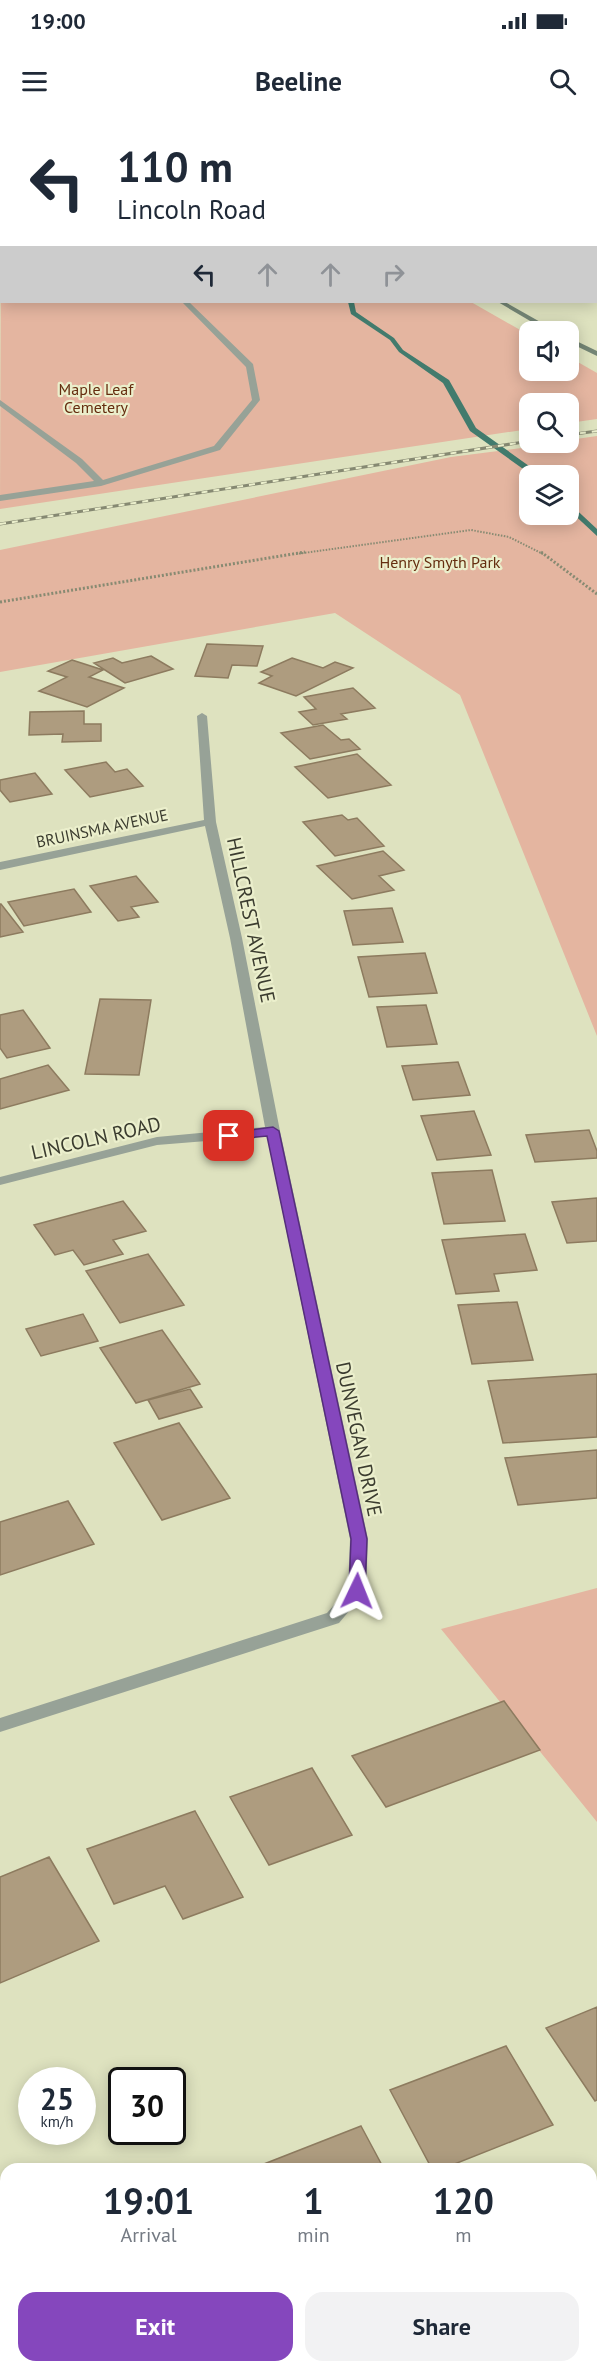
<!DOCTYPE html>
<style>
body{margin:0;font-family:"PT Sans",sans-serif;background:#f2f2f3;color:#1f2937;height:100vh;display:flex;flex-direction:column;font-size:22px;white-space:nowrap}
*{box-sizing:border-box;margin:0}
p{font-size:20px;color:#747a83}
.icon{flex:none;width:33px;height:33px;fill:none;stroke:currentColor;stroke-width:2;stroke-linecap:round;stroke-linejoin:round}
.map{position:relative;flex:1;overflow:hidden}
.panel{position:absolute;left:0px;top:2043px;width:597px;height:210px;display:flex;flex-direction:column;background:#fff;border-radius:18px 18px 0 0;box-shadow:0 3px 15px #0003}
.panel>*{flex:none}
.guide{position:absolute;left:0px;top:0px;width:597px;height:183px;box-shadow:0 3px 15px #0003;background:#fff;color:#1f2937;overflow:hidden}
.controls{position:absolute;left:519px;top:201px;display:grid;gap:12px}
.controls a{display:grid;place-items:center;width:60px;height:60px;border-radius:12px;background:#fff;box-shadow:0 3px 15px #0003;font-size:30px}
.speed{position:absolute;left:18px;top:1947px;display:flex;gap:12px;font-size:30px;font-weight:700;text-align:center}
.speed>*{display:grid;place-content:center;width:78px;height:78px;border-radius:50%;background:#fff;box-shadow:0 3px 15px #0003;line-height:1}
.speed small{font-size:15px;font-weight:400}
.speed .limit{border:3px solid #111;border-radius:9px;background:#fff;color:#111}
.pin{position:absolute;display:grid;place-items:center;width:51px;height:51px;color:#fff;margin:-26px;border-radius:12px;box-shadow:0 3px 9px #0006}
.me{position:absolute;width:66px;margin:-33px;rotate:2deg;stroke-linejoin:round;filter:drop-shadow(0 0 4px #0008)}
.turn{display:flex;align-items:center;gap:21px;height:126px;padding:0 18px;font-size:27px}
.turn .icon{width:78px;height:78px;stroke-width:2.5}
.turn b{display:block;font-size:42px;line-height:51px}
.lanes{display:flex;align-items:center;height:57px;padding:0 18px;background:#0003;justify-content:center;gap:30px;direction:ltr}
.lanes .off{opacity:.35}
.eta{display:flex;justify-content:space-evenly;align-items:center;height:102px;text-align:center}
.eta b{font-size:36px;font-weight:700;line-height:42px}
.button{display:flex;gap:12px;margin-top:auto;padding:12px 18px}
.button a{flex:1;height:69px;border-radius:18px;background:#8547bd;color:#fff;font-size:24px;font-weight:700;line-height:69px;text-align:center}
.button a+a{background:#f2f2f3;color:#1f2937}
.status{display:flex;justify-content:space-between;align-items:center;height:42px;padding:0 30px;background:#fff;direction:ltr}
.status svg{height:16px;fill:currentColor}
header{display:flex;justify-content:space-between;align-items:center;height:78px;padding:0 18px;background:#fff;font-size:27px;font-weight:700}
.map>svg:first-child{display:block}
.green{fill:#e4b5a0;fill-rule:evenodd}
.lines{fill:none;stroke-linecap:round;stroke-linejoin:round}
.stream{fill:#427b6d;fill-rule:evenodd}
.building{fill:#ae9c7f;stroke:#8d7b5f;stroke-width:1.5}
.path-far1{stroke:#878a72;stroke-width:2;stroke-dasharray:1.5 1.5;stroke-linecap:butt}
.path{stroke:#878a72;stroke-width:3;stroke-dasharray:2 2;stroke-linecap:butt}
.service{fill:#97a297;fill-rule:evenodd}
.minor{fill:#97a297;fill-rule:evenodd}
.secondary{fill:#748575;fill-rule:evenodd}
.rail-casing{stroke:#868972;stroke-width:3}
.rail{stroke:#ebefcc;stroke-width:2;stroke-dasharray:6;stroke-linecap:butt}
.route{fill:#8547bd;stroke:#562e7b;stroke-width:1.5}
.labels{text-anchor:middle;stroke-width:4.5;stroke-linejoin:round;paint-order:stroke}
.far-park-label{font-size:16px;fill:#652d0f;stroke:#ebefcc}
.far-street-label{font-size:16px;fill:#3b3c2f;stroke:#ebefcc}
.street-label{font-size:20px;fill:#3b3c2f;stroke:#ebefcc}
</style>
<div class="status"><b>19:00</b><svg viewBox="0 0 49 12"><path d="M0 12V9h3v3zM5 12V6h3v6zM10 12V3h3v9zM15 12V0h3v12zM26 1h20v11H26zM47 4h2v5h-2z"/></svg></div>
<header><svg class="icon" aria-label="menu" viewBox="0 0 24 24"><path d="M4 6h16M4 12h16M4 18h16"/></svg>Beeline<svg class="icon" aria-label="search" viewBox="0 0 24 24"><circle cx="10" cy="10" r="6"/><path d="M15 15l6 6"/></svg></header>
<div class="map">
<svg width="597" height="2253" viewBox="0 0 597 2253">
<rect width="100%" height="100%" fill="#dee2bf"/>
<path class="green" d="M 1,83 L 2,182 L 471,182 L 529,215 L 530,250 L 568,250 L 569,237 L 597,253 L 597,299 L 569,303 L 568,284 L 530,284 L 529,309 L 0,389 Z
M 597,316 L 597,916 L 460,575 L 335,493 L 0,552 L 0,430 L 451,337 L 568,322 L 569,320 ZM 530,356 L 568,356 L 568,394 L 530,394 Z
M 597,1468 L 597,1702 L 441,1509 Z"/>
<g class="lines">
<path class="stream" d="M 433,0 L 442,2 L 435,2 Z
M 348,182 L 354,182 L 356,192 L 394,218 L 403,230 L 449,260 L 476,308 L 543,356 L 533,356 L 470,311 L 443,263 L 399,232 L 390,220 L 351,194 Z
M 568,382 L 597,409 L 597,416 L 568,389 Z"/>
</g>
<path class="building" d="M 207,524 L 263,526 L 257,546 L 232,545 L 228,558 L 195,556 Z
M 151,536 L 173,549 L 125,563 L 94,543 L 113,538 L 122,543 Z
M 292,538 L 323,548 L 335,542 L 353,548 L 296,576 L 259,563 L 272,556 L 261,552 Z
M 72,540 L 103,550 L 89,557 L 124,568 L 87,587 L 39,571 L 67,557 L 48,551 Z
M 353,568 L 375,588 L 341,594 L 347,599 L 313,605 L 299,592 L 316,589 L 304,577 Z
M 84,591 L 84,604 L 101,604 L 101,621 L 62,622 L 63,614 L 29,615 L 30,592 Z
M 323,605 L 341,620 L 349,619 L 360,629 L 310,639 L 281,613 Z
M 357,634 L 391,665 L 328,678 L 295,647 Z
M 106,642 L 115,652 L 127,649 L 143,666 L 90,677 L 65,650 Z
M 35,653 L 52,674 L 10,682 L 0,670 L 0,660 Z
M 342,695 L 348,700 L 357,698 L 384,726 L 335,736 L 303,702 Z
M 383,731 L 404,750 L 379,756 L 394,770 L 352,779 L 317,746 Z
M 136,756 L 158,782 L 131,787 L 139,797 L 118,801 L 90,766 Z
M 74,769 L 91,792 L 24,806 L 8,782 Z
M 0,784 L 1,784 L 23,812 L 0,817 Z
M 392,788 L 403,822 L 353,825 L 344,791 Z
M 425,833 L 437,873 L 369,877 L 358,837 Z
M 100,879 L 151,880 L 139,955 L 85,954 Z
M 426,885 L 437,924 L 387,927 L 377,887 Z
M 23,890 L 50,928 L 7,938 L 0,928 L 0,895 Z
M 458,942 L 470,975 L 413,980 L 402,946 Z
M 48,945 L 69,970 L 0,989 L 0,959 Z
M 474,991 L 491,1035 L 437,1040 L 421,996 Z
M 589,1010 L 597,1031 L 597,1038 L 535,1042 L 526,1015 Z
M 492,1050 L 505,1101 L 444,1104 L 432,1053 Z
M 597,1078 L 597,1121 L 567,1123 L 552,1082 Z
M 123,1081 L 146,1111 L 113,1120 L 123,1134 L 84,1145 L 73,1130 L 55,1135 L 34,1105 Z
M 525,1114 L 537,1150 L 494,1154 L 499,1171 L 456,1174 L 442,1120 Z
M 148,1134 L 184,1185 L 120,1203 L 86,1151 Z
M 517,1182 L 533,1240 L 472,1244 L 458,1185 Z
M 83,1194 L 98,1221 L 41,1236 L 26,1209 Z
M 162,1210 L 200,1264 L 136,1283 L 100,1228 Z
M 597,1254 L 597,1317 L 503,1323 L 488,1261 Z
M 190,1269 L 202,1287 L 159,1299 L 148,1280 Z
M 179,1303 L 230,1378 L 162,1400 L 114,1323 Z
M 597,1330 L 597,1378 L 518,1385 L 505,1338 Z
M 68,1381 L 94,1424 L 0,1455 L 0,1402 Z
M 504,1581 L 540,1630 L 386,1687 L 352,1636 Z
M 312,1648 L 352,1715 L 269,1745 L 230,1677 Z
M 195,1691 L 243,1777 L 183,1799 L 165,1766 L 114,1784 L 87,1729 Z
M 49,1737 L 99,1821 L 0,1863 L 0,1757 Z
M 597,1887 L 597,1980 L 595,1981 L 546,1908 Z
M 506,1926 L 553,2005 L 442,2049 L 432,2049 L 390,1970 Z
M 361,2006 L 384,2049 L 251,2049 Z"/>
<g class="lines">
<path class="path-far1" d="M 296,434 L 471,410 L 509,417 L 543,434"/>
<path class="path" d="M 541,432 L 597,474
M 0,482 L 305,432"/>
<path class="service" d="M 411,0 L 426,0 L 406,2 Z
M 0,149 L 2,149 L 0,154 Z
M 182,182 L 189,182 L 253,244 L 260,280 L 220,330 L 101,366 L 0,381 L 0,375 L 94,361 L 76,343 L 0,286 L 0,280 L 82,339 L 103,360 L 214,326 L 252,280 L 246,247 Z"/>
<path class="minor" d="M 202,593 L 207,596 L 216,702 L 242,818 L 280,1011 L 368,1419 L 366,1471 L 339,1503 L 0,1612 L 0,1598 L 327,1493 L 348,1469 L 350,1419 L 267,1016 L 157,1025 L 0,1065 L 0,1057 L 157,1017 L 265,1007 L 230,818 L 205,706 L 0,750 L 0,742 L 204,700 L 197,596 Z
M 597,2204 L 597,2227 L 591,2229 L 591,2206 Z
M 503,2247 L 537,2247 L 534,2253 L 500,2253 Z"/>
<path class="secondary" d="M 163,0 L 170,0 L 172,2 L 164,2 Z
M 498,182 L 505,182 L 558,212 L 549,212 Z
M 568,217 L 597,231 L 597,236 L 568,222 Z"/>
<defs>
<path id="rail" d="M 568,315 L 597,311
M 0,404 L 530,321"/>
</defs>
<use href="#rail" class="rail-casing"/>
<use href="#rail" class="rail"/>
</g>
<path class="route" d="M 273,1007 L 279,1011 L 367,1419 L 365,1471 L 363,1475 L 351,1475 L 349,1471 L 351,1419 L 267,1016 L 229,1020 L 223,1016 L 229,1013 Z"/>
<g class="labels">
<g class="far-park-label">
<text x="96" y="275">Maple Leaf<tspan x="96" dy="18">Cemetery</tspan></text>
<text x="440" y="448">Henry Smyth Park</text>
</g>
<g class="far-street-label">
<text transform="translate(102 708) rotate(-12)" y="6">BRUINSMA AVENUE</text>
</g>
<g class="street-label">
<text transform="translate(251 800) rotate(78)" y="7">HILLCREST AVENUE</text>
<text transform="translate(96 1018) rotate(-13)" y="7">LINCOLN ROAD</text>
<text transform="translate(359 1319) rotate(78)" y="7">DUNVEGAN DRIVE</text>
</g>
</g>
</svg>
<div class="controls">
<a><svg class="icon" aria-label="sound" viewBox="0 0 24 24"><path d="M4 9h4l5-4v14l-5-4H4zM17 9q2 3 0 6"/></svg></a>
<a><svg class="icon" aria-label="search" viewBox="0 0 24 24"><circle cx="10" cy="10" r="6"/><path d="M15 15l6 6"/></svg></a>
<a><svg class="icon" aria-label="layers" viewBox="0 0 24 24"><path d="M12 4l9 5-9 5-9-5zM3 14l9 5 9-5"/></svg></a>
</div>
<div class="speed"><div>25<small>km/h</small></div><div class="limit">30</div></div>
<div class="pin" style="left:229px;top:1016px;background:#d93025"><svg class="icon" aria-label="arrive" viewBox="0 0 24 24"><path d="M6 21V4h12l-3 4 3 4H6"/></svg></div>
<svg class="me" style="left:357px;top:1471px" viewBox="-20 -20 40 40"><path d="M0-17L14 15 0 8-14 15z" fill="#8547bd" stroke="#fff" stroke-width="4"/></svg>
<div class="guide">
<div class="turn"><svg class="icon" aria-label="left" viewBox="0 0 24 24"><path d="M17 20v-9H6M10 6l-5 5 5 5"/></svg><div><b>110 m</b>Lincoln Road</div></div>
<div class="lanes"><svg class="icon" aria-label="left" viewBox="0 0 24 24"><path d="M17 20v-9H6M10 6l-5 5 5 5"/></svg><svg class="icon off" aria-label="ahead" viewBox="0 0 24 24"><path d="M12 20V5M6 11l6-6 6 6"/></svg><svg class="icon off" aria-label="ahead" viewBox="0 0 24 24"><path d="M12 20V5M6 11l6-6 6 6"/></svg><svg class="icon off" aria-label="right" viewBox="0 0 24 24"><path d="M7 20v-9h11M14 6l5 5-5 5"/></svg></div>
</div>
<section class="panel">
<div class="eta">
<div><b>19:01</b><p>Arrival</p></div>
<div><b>1</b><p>min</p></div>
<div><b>120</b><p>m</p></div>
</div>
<div class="button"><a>Exit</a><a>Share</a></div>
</section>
</div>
